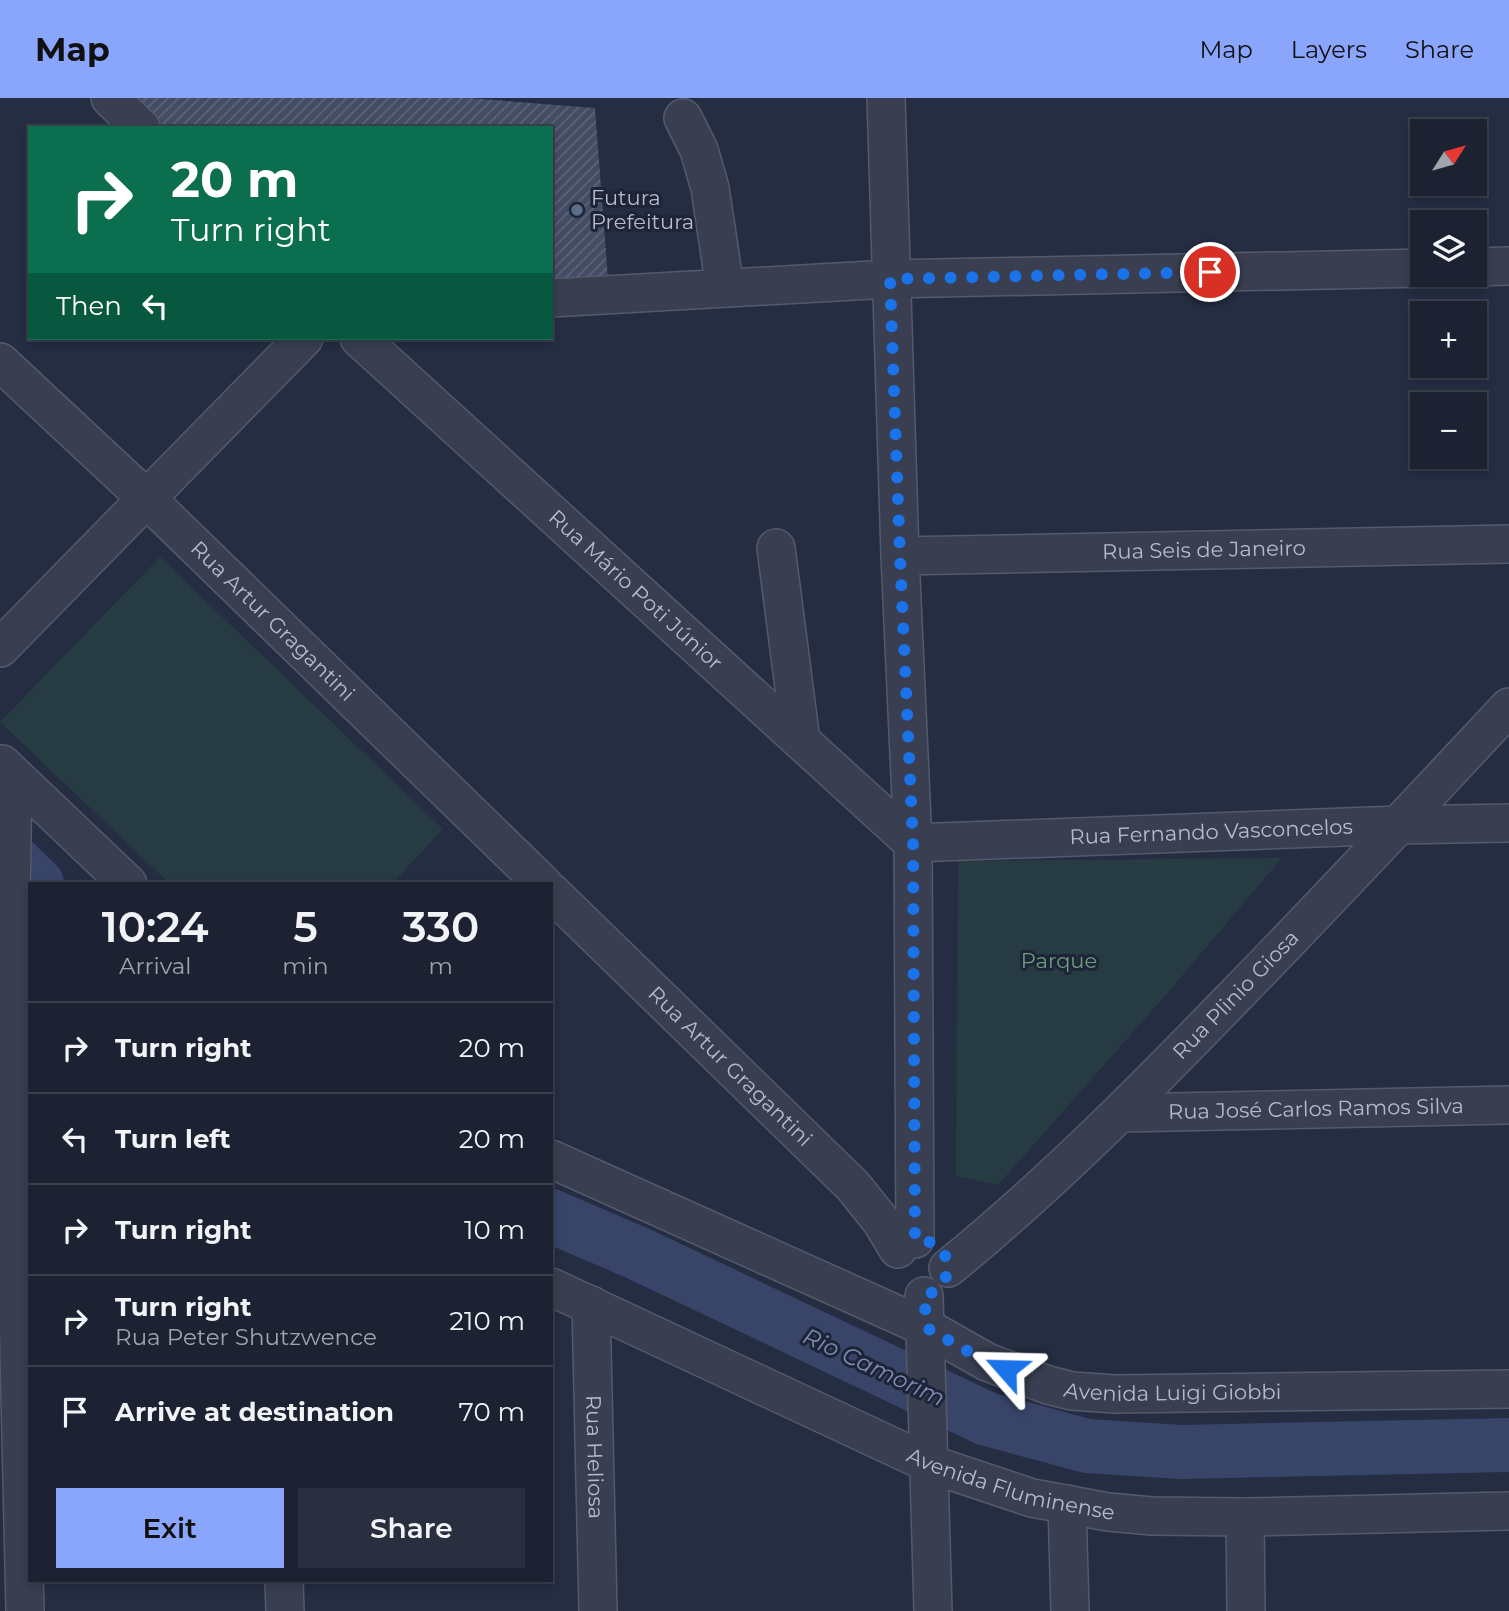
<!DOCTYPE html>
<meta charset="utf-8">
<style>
body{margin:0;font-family:Montserrat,sans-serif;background:#292f3e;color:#f1f3f6;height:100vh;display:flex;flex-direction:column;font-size:26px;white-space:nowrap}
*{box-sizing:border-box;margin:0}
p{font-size:23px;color:#a0a4ac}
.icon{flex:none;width:38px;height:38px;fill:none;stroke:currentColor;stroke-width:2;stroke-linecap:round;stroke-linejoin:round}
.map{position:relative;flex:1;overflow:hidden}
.panel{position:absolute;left:28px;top:784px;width:525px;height:700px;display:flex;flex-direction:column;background:#1c2232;border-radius:0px;box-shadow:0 4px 10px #0003,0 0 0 2px #3a3f4d}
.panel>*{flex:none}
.banner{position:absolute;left:28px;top:28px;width:525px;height:214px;border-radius:0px;box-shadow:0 4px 10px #0003,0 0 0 2px #3a3f4d;background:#0b6e4f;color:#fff;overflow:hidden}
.needle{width:46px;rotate:53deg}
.buttons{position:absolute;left:1410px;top:21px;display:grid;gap:14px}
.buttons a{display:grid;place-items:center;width:77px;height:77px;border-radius:0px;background:#1c2232;box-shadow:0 4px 10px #0003,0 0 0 2px #3a3f4d;font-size:35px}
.pin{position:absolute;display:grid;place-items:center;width:60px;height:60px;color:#fff;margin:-30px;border:4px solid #fff;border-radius:50%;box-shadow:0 2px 7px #0007}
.me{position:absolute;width:77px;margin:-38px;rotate:295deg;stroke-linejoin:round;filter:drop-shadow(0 0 5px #0008)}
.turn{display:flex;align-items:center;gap:24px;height:147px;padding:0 28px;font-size:32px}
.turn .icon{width:91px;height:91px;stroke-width:2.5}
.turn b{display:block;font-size:49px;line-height:60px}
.then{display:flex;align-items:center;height:66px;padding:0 28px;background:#0003;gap:14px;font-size:26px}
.eta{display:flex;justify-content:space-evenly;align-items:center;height:119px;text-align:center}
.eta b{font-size:42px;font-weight:600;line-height:49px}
.primary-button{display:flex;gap:14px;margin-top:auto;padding:14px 28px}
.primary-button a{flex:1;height:80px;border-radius:0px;background:#8aa5fc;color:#111;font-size:28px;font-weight:600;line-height:80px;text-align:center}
.primary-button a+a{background:#292f3e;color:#f1f3f6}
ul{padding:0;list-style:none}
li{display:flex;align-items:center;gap:21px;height:91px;padding:0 28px;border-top:2px solid #3a3f4d}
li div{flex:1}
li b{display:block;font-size:26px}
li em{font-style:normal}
header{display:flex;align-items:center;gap:42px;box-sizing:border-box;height:98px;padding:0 35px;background:#8aa5fc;color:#111}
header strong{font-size:33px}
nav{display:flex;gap:38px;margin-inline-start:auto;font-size:24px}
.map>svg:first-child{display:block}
.green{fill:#273b43}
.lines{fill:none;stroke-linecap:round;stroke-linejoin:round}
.river{stroke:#384569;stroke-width:54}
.building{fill:url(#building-hatch)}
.minor-casing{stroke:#545a6c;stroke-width:40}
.minor{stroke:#393f51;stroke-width:37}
.route{stroke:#1a73e8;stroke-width:12;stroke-dasharray:0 21.6}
.service-dot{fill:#5c6f8a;stroke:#1e2437;stroke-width:2.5}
.labels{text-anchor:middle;stroke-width:6;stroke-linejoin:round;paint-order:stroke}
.poi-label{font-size:21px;fill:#b6bbcc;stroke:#1e2437;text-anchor:start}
.street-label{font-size:21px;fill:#b6bbcc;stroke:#1e2437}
.park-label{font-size:21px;fill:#6c9d7f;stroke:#1e2437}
.water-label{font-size:23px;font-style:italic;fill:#7c8cb4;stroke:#1e2437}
</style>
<header>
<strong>Map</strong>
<nav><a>Map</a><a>Layers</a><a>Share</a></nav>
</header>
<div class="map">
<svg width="1509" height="1513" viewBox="0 0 1509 1513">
<defs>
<pattern id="building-hatch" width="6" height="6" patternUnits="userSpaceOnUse" patternTransform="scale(1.75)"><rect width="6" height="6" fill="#444c64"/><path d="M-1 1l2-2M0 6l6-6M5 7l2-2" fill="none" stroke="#5d6479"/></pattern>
</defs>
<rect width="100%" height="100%" fill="#252d42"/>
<path class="green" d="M 160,459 L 443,731 L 392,786 L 170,786 L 0,624 Z
M 1282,760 L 1165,898 L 998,1087 L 956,1078 L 958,763 Z"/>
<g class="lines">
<path class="river" d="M 0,750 L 37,786
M 551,1118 L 637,1155 L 987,1321 L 1087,1348 L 1181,1354 L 1509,1347"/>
</g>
<path class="building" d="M 119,0 L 468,0 L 595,10 L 609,195 L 551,197 L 551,30 L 151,30 Z"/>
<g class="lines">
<defs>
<g id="minor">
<path d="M 110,0 L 141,30"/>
<path d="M 886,0 L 900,458 L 913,745 L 915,1141"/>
<path d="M 683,20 L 699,52 L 710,90 L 725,190"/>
<path d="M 1475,169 L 1509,168"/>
<path d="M 551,200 L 890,181 L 1423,170"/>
<path id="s1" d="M 359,240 L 913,745 L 1399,727 L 1509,725"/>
<path id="s2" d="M 0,264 L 148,402 L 543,786"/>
<path d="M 776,450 L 801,643"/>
<path id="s3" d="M 900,458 L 1509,446"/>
<path d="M 0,550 L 304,240"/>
<path d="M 2,666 L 128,786"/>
<path d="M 13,677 L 10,861 L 25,1513"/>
<path id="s4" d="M 551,794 L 853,1088 L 881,1123 L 898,1151"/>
<path id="s5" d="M 1122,1015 L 1509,1007"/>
<path id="s6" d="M 551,1061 L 927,1230 L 987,1264 L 1048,1287 L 1072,1293 L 1115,1296 L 1509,1291"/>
<path id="s7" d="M 948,1170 C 1050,1087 1141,995 1232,901 C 1326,805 1417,707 1509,609"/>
<path id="s8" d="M 551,1189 L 930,1366 L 1032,1400 L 1108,1414 L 1152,1418 L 1245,1419 L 1509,1413"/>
<path d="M 924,1198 L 933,1513"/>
<path id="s9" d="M 591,1207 L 598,1513"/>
<path d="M 1067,1406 L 1070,1513"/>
<path d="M 1245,1419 L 1246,1513"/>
<path d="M 284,1482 L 285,1513"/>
</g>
</defs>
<use href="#minor" class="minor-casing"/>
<use href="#minor" class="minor"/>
</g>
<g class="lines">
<path class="route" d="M 1006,1271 L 987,1264 L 927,1230 L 924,1198 C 960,1187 953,1140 915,1142 L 913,745 L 900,458 L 890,181 L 1210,174"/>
</g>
<circle class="service-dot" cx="577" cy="112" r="7"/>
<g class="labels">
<g class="poi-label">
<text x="591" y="107">Futura<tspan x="591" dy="24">Prefeitura</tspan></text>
</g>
<g class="street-label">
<text dy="7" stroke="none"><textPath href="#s3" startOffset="304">Rua Seis de Janeiro</textPath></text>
<text dy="7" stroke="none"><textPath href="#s1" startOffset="374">Rua Mário Poti Júnior</textPath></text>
<text dy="7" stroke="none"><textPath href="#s2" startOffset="376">Rua Artur Gragantini</textPath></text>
<text dy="7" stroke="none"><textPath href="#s1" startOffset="1048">Rua Fernando Vasconcelos</textPath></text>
<text dy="7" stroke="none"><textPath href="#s7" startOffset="397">Rua Plinio Giosa</textPath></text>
<text dy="7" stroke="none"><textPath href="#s4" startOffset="250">Rua Artur Gragantini</textPath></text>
<text dy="7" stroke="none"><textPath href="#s5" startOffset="194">Rua José Carlos Ramos Silva</textPath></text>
<text dy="7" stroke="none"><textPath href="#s6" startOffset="672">Avenida Luigi Giobbi</textPath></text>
<text dy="7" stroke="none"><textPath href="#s9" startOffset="152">Rua Heliosa</textPath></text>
<text dy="7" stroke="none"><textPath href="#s8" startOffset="502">Avenida Fluminense</textPath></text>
</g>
<g class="park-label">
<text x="1059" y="870">Parque</text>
</g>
<g class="water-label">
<text transform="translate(874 1269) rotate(25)" y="8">Rio Camorim</text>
</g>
</g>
</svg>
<div class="buttons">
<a><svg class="needle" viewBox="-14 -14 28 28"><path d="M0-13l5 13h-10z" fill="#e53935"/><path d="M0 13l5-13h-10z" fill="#a0a4ac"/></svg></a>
<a><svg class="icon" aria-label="layers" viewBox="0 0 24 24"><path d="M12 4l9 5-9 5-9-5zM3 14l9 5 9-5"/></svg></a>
<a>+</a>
<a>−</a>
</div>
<div class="pin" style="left:1210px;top:174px;background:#d93025"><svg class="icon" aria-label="arrive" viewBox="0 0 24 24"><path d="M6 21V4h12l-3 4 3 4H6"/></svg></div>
<svg class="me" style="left:1006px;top:1271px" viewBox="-20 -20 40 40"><path d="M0-17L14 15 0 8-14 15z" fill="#1a73e8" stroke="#fff" stroke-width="4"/></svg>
<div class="banner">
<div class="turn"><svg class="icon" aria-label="right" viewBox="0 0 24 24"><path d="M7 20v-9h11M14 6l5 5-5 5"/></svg><div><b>20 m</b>Turn right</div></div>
<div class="then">Then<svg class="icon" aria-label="left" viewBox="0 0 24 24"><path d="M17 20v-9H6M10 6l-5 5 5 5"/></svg></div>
</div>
<section class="panel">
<div class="eta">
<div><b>10:24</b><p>Arrival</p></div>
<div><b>5</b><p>min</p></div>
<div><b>330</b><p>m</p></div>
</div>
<ul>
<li><svg class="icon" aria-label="right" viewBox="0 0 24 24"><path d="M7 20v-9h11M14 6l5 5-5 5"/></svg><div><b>Turn right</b></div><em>20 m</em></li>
<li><svg class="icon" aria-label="left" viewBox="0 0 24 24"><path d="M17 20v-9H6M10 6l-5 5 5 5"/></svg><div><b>Turn left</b></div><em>20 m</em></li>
<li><svg class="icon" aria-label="right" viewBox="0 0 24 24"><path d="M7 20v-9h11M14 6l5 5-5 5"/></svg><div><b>Turn right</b></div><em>10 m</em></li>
<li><svg class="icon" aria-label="right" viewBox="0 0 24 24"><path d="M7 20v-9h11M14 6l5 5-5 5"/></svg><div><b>Turn right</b><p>Rua Peter Shutzwence</p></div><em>210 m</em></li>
<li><svg class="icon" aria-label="arrive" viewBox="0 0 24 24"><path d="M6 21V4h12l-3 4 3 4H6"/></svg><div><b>Arrive at destination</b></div><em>70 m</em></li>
</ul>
<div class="primary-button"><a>Exit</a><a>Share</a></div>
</section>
</div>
